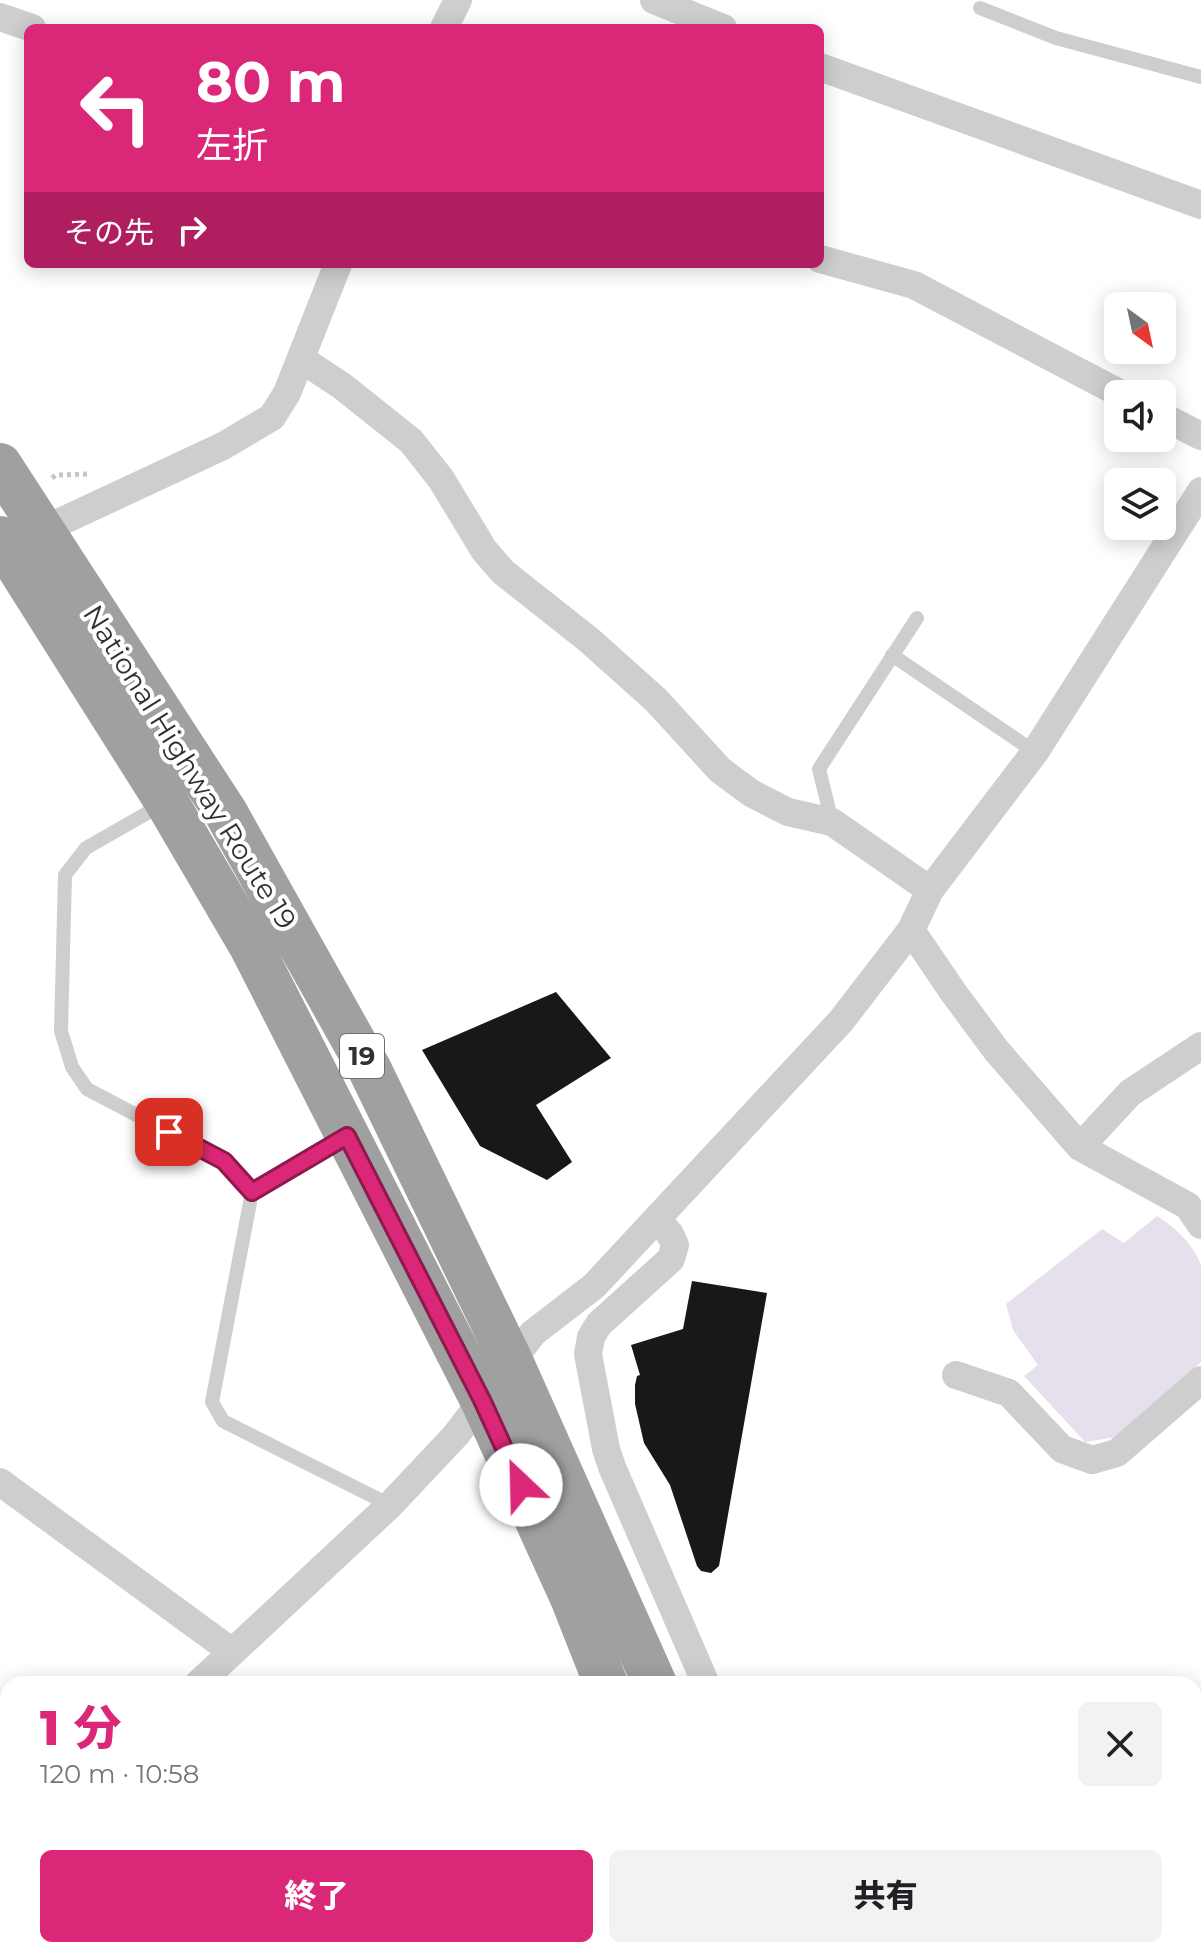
<!DOCTYPE html>
<html lang="ja">
<meta charset="utf-8">
<style>
body{margin:0;font-family:Montserrat,"Noto Sans JP",sans-serif;background:#f2f2f2;color:#202124;height:100vh;display:flex;flex-direction:column;font-size:30px;white-space:nowrap}
*{box-sizing:border-box;margin:0}
p{font-size:26px;color:#757577}
.icon{flex:none;width:44px;height:44px;fill:none;stroke:currentColor;stroke-width:2;stroke-linecap:round;stroke-linejoin:round}
.map{position:relative;flex:1;overflow:hidden}
.side{position:absolute;left:0px;top:1676px;width:1202px;height:282px;display:flex;flex-direction:column;background:#fff;border-radius:24px 24px 0 0;box-shadow:0 4px 20px #0003}
.side>*{flex:none}
.hud{position:absolute;left:24px;top:24px;width:800px;height:244px;border-radius:12px;box-shadow:0 4px 20px #0003;background:#db2777;color:#fff;overflow:hidden}
.needle{width:52px;rotate:147deg}
.fabs{position:absolute;left:1104px;top:292px;display:grid;gap:16px}
.fabs a{display:grid;place-items:center;width:72px;height:72px;border-radius:12px;background:#fff;box-shadow:0 4px 20px #0003;font-size:40px}
.pin{position:absolute;display:grid;place-items:center;width:68px;height:68px;color:#fff;margin:-34px;border-radius:16px;box-shadow:0 4px 12px #0006}
.me{position:absolute;width:88px;margin:-44px;rotate:336deg;stroke-linejoin:round;filter:drop-shadow(0 0 6px #0008)}
.turn{display:flex;align-items:center;gap:28px;height:168px;padding:0 40px;font-size:36px}
.turn .icon{width:104px;height:104px;stroke-width:2.5}
.turn b{display:block;font-size:56px;line-height:68px}
.then{display:flex;align-items:center;height:76px;padding:0 40px;background:#0003;gap:16px;font-size:30px}
.round{display:grid;place-items:center;flex:none;width:84px;height:84px;border-radius:12px;background:#f2f2f2}
.overview{display:flex;align-items:center;justify-content:space-between;height:136px;padding:0 40px}
h1{font-size:48px;font-weight:800;line-height:60px;color:#db2777}
.action{display:flex;gap:16px;margin-top:auto;padding:16px 40px}
.action a{flex:1;height:92px;border-radius:12px;background:#db2777;color:#fff;font-size:32px;font-weight:800;line-height:92px;text-align:center}
.action a+a{background:#f2f2f2;color:#202124}
.map>svg:first-child{display:block}
.green{fill:#e6e0ed}
.building{fill:#181818}
.lines{fill:none;stroke-linecap:round;stroke-linejoin:round}
.path{stroke:#c5c5c5;stroke-width:5;stroke-dasharray:4 4;stroke-linecap:butt}
.service{stroke:#cecece;stroke-width:14}
.minor{stroke:#cecece;stroke-width:28}
.trunk{stroke:#a0a0a0;stroke-width:44}
.route-casing{stroke:#8e194d;stroke-width:20}
.route{stroke:#db2777;stroke-width:14}
.labels{text-anchor:middle;stroke-width:8;stroke-linejoin:round;paint-order:stroke}
.shield{fill:#fff;stroke:#6f6f6f;stroke-width:2}
.shield-label{font-size:26px;font-weight:bold;fill:#313131}
.street-label{font-size:28px;fill:#313131;stroke:#fff}
</style>
<div class="map">
<svg width="1201" height="1957" viewBox="0 0 1201 1957">
<rect width="100%" height="100%" fill="#fff"/>
<path class="green" d="M 1157,1216 C 1175,1227 1194,1245 1201,1265 L 1201,1362 L 1117,1437 L 1085,1442 L 1024,1376 L 1038,1365 L 1013,1330 L 1006,1304 L 1102,1229 L 1124,1243 Z"/>
<path class="building" d="M 556,992 L 611,1058 L 536,1105 L 572,1162 L 547,1180 L 480,1146 L 422,1050 Z
M 692,1281 L 767,1293 L 719,1566 L 711,1573 L 701,1571 L 697,1566 L 670,1485 L 644,1443 L 635,1404 L 635,1385 L 637,1376 L 640,1375 L 631,1345 L 683,1329 Z"/>
<g class="lines">
<path class="path" d="M 52,478 L 56,475 L 89,474"/>
<path class="service" d="M 980,8 L 1056,38 L 1201,77
M 892,655 L 1035,752
M 163,804 L 86,848 L 65,875 L 61,1031 L 72,1067 L 87,1089 L 224,1161 L 252,1192
M 832,822 L 819,769 L 917,618
M 343,1138 L 252,1192 L 212,1402 L 223,1421 L 390,1505"/>
<path class="minor" d="M 654,0 L 723,28
M 0,17 L 32,28
M 444,28 L 458,0
M 820,67 L 1201,205
M 820,259 L 914,285 L 1121,394
M 301,359 L 342,386 L 411,441 L 441,479 L 484,550 L 503,572 L 589,640 L 656,700 L 720,770 L 751,793 L 788,812 L 832,822 L 930,890
M 1162,416 L 1201,436
M 28,537 L 223,446 L 272,417 L 287,393 L 338,264
M 911,930 L 953,992 L 996,1050 L 1080,1147 L 1188,1206 L 1201,1225
M 1080,1147 L 1130,1093 L 1201,1046
M 657,1220 L 670,1234 L 675,1245 L 671,1259 L 599,1324 L 591,1337 L 588,1354 L 606,1449 L 612,1467 L 706,1684
M 956,1375 L 1009,1393 L 1062,1449 L 1092,1460 L 1117,1453 L 1201,1380
M 0,1482 L 231,1651
M 198,1684 L 390,1505 L 456,1435 L 533,1333 L 594,1286 L 841,1021 L 911,930 L 930,890 L 1035,752 L 1201,491
M 0,1879 L 8,1869
M 878,1950 L 887,1957"/>
<path class="trunk" d="M 0,465 L 226,813 L 370,1070 L 511,1361 L 655,1684
M 0,538 L 166,801 L 252,948 L 482,1400 L 572,1598 L 606,1684
M 712,1950 L 714,1957
M 754,1950 L 757,1957"/>
</g>
<g class="lines">
<defs>
<path id="route" d="M 169,1132 L 224,1161 L 252,1192 L 347,1136 L 482,1400 L 521,1485"/>
</defs>
<use href="#route" class="route-casing"/>
<use href="#route" class="route"/>
</g>
<g class="labels">
<rect class="shield" x="340" y="1034" width="44" height="44" rx="6"/>
<g class="shield-label">
<text x="362" y="1065">19</text>
</g>
<g class="street-label">
<text transform="translate(190 767) rotate(58)" y="10">National Highway Route 19</text>
</g>
</g>
</svg>
<div class="fabs">
<a><svg class="needle" viewBox="-14 -14 28 28"><path d="M0-13l5 13h-10z" fill="#e53935"/><path d="M0 13l5-13h-10z" fill="#757577"/></svg></a>
<a><svg class="icon" aria-label="sound" viewBox="0 0 24 24"><path d="M4 9h4l5-4v14l-5-4H4zM17 9q2 3 0 6"/></svg></a>
<a><svg class="icon" aria-label="layers" viewBox="0 0 24 24"><path d="M12 4l9 5-9 5-9-5zM3 14l9 5 9-5"/></svg></a>
</div>
<div class="pin" style="left:169px;top:1132px;background:#d93025"><svg class="icon" aria-label="arrive" viewBox="0 0 24 24"><path d="M6 21V4h12l-3 4 3 4H6"/></svg></div>
<svg class="me" style="left:521px;top:1485px" viewBox="-20 -20 40 40"><circle r="19" fill="#fff"/><path d="M0-13L10 11 0 6-10 11z" fill="#db2777"/></svg>
<div class="hud">
<div class="turn"><svg class="icon" aria-label="left" viewBox="0 0 24 24"><path d="M17 20v-9H6M10 6l-5 5 5 5"/></svg><div><b>80 m</b>左折</div></div>
<div class="then">その先<svg class="icon" aria-label="right" viewBox="0 0 24 24"><path d="M7 20v-9h11M14 6l5 5-5 5"/></svg></div>
</div>
<section class="side">
<div class="overview"><div><h1>1 分</h1><p>120 m · 10:58</p></div><a class="round"><svg class="icon" aria-label="close" viewBox="0 0 24 24"><path d="M6 6l12 12M18 6L6 18"/></svg></a></div>
<div class="action"><a>終了</a><a>共有</a></div>
</section>
</div>
